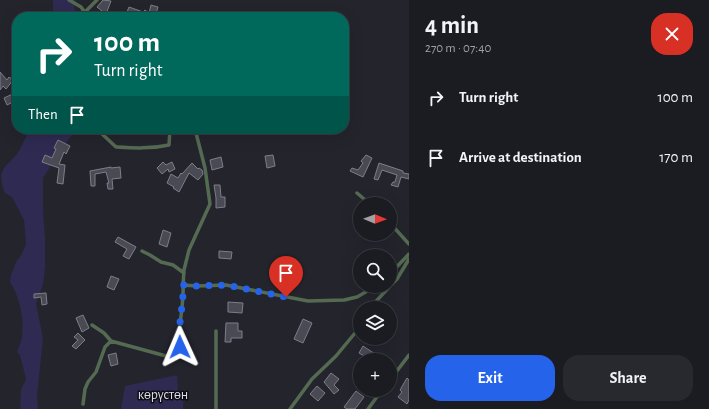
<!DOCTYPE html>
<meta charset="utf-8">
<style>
body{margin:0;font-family:"Alegreya Sans",sans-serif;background:#28282f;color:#f1f3f6;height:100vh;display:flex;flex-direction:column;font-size:15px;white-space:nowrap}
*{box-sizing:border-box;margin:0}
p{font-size:13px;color:#a0a1a5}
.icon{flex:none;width:22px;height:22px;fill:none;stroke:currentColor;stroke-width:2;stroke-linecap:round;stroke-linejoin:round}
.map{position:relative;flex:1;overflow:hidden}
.details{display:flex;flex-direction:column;background:#1b1b22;width:300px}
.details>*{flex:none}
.top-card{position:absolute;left:12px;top:12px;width:337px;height:122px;border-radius:16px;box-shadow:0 4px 16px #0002,0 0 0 1px #393940;background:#00695c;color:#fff;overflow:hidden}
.needle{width:26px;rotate:91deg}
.controls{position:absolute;left:353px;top:197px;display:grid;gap:8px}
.controls a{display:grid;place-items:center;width:44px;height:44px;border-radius:50%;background:#1b1b22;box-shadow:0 4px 16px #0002,0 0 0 1px #393940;font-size:20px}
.pin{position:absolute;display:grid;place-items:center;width:34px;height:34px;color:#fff;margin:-41px -17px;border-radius:50% 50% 50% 0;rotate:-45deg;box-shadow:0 0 4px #0007}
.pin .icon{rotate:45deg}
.me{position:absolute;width:44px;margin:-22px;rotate:359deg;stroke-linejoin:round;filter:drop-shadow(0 0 3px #0008)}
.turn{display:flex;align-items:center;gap:14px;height:84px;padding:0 16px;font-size:18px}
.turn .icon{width:52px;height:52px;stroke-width:2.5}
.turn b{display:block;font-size:28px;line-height:34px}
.then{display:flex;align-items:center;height:38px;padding:0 16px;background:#0003;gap:8px;font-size:15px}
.round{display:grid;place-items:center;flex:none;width:42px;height:42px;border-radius:16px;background:#28282f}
.head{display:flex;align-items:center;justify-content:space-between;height:68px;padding:0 16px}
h1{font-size:24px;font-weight:600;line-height:30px}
.primary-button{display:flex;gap:8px;margin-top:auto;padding:8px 16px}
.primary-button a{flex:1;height:46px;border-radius:16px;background:#2563eb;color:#fff;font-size:16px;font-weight:600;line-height:46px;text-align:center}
.primary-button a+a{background:#28282f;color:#f1f3f6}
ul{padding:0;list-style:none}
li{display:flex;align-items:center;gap:12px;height:60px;padding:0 16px}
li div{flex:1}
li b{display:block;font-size:15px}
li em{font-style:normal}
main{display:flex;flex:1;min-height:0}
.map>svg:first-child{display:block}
.green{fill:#2e2a52}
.building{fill:#4a4a54;stroke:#7e7e89}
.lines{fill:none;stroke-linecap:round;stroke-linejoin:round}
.street{stroke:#546b52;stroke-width:3.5}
.route{stroke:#2563eb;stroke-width:7;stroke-dasharray:0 12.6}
.labels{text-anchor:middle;stroke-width:3;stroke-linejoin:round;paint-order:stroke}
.park-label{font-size:14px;fill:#dddcf0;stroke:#0e0d11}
</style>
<main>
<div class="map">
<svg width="409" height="409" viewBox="0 0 409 409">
<rect width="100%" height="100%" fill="#24242d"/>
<path class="green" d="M 53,0 L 76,0 L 74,4 L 76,17 L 53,17 Z
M 30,129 L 76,129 L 60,151 L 43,178 L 43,211 L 45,238 L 45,268 L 43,284 L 36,304 L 43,338 L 37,396 L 38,409 L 20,409 L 21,390 L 26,379 L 20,355 L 17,352 C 19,347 21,342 22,337 C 24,318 20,297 10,282 L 11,275 L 16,262 L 22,254 L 26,244 L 25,231 L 24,220 L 20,212 L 12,197 L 5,193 L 2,185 L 1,175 L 4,168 L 18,153 Z
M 177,375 L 178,391 L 184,392 L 183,409 L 121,409 L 125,386 Z"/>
<path class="building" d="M 103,0 L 111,1 L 106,14 L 101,14 L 102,11 L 97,7 Z
M 151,5 L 158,7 L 155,17 L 144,17 L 138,13 L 137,16 L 127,12 L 129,7 L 143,12 L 145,10 L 149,13 Z
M 0,72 L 7,80 L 9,77 L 13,80 L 6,89 L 3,86 L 0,90 Z
M 17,92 L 17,100 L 7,105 L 4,98 Z
M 58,140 L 70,146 L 66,154 L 64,152 L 59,164 L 65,165 L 63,184 L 57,183 L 59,168 L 42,162 L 45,155 L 52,158 L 56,149 L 54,148 Z
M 273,155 L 275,166 L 267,168 L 265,156 Z
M 366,155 L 372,158 L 363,177 L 350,171 L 352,168 L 358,170 L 363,163 L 361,161 Z
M 221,157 L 223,167 L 212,170 L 210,160 Z
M 163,162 L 166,165 L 172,162 L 175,169 L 169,172 L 168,169 L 162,174 L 157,168 Z
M 192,163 L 198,169 L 199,168 L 202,170 L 203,174 L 198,180 L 189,173 L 179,192 L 173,188 L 174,187 L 167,183 L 171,174 L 178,178 L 181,173 L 182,174 Z
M 379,163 L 403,171 L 403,173 L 409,174 L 409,179 L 401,177 L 398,187 L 391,185 L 393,182 L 395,182 L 397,175 L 382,170 L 378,180 L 374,179 Z
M 111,167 L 111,168 L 120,167 L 121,178 L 112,179 L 113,189 L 108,189 L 107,183 L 109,183 L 106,172 L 95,174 L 95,186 L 91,186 L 90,171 Z
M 214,185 L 220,185 L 221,197 L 225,197 L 225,207 L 216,208 L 216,198 Z
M 163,230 L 171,233 L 167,247 L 159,244 Z
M 118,237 L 136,247 L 129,259 L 123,256 L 127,249 L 115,242 Z
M 219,251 L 232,252 L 231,259 L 219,258 Z
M 111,276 L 119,279 L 114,290 L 107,287 Z
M 46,293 L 47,304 L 42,305 L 41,297 L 34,298 L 34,294 Z
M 228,302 L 243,303 L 242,313 L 228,312 Z
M 83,315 L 89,328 L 82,332 L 76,318 Z
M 303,319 L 312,323 L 303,343 L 294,339 Z
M 226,323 L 238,323 L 238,331 L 242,331 L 242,338 L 231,338 L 231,342 L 225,342 Z
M 78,333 L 85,340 L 76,349 L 72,346 L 78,340 L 74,337 Z
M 363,346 L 375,354 L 371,360 L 359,353 Z
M 116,353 L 118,364 L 111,366 L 108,355 Z
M 331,373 L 339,379 L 334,385 L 339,390 L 334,394 L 324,382 Z
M 407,378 L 409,380 L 409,400 L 407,404 L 398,397 L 402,392 L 400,390 Z
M 317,386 L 325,393 L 318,401 L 310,394 Z
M 356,391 L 364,397 L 355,409 L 347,409 L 344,407 Z"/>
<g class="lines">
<path class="street" d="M 69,0 L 81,7 L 88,17
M 85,12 L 97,0
M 100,129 L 100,132 L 116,147 C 134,148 151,149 169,145 L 170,129
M 195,129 L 205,168 L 210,204 L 189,250 L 184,270 L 183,285 L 197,286 L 226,285 L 308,301 L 344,300 L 357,297 L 371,289 L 375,286
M 357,193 L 370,204
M 390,223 L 409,244
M 142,251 L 150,255 L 161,262 L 173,265 L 184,273
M 390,274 L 409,254
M 390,286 L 397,279 L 409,259
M 370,308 L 390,286
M 92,325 L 104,333 L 111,341 L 166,356 L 181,357 C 180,350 178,342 179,335 C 180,318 184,302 183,285
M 390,380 L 409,355
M 83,404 L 85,389 L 88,382 L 96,372 L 105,347 L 111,341
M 216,409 L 216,331
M 290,409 L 312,379 L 336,356 L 360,327
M 368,409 L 382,390"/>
</g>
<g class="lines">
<path class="route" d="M 180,347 C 177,326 184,306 183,285 L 197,286 L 226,285 L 286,297"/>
</g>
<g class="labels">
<g class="park-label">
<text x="163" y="399">көрүстөн</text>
</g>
</g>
</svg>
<div class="controls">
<a><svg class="needle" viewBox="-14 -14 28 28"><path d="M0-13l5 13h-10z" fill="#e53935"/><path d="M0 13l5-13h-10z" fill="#a0a1a5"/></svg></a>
<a><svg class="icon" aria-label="search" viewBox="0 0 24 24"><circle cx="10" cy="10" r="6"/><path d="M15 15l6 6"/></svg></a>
<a><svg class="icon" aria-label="layers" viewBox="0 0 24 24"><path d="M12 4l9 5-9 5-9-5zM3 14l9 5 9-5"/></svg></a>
<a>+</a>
</div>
<div class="pin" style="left:286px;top:297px;background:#d93025"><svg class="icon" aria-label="arrive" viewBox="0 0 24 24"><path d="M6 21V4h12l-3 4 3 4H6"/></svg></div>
<svg class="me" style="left:180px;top:347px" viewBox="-20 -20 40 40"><path d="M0-17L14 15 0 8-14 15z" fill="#2563eb" stroke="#fff" stroke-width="4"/></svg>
<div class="top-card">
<div class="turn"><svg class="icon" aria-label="right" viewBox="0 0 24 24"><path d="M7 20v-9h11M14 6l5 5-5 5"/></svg><div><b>100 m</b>Turn right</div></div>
<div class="then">Then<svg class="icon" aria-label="arrive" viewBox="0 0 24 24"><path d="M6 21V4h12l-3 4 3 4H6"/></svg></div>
</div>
</div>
<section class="details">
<div class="head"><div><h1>4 min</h1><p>270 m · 07:40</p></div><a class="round" style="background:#d93025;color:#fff"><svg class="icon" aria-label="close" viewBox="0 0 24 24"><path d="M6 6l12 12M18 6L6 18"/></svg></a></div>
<ul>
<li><svg class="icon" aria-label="right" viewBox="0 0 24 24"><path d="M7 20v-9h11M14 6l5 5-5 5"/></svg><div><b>Turn right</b></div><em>100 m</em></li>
<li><svg class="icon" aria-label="arrive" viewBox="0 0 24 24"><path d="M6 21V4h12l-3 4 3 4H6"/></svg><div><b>Arrive at destination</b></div><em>170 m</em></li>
</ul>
<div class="primary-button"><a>Exit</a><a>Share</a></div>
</section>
</main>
